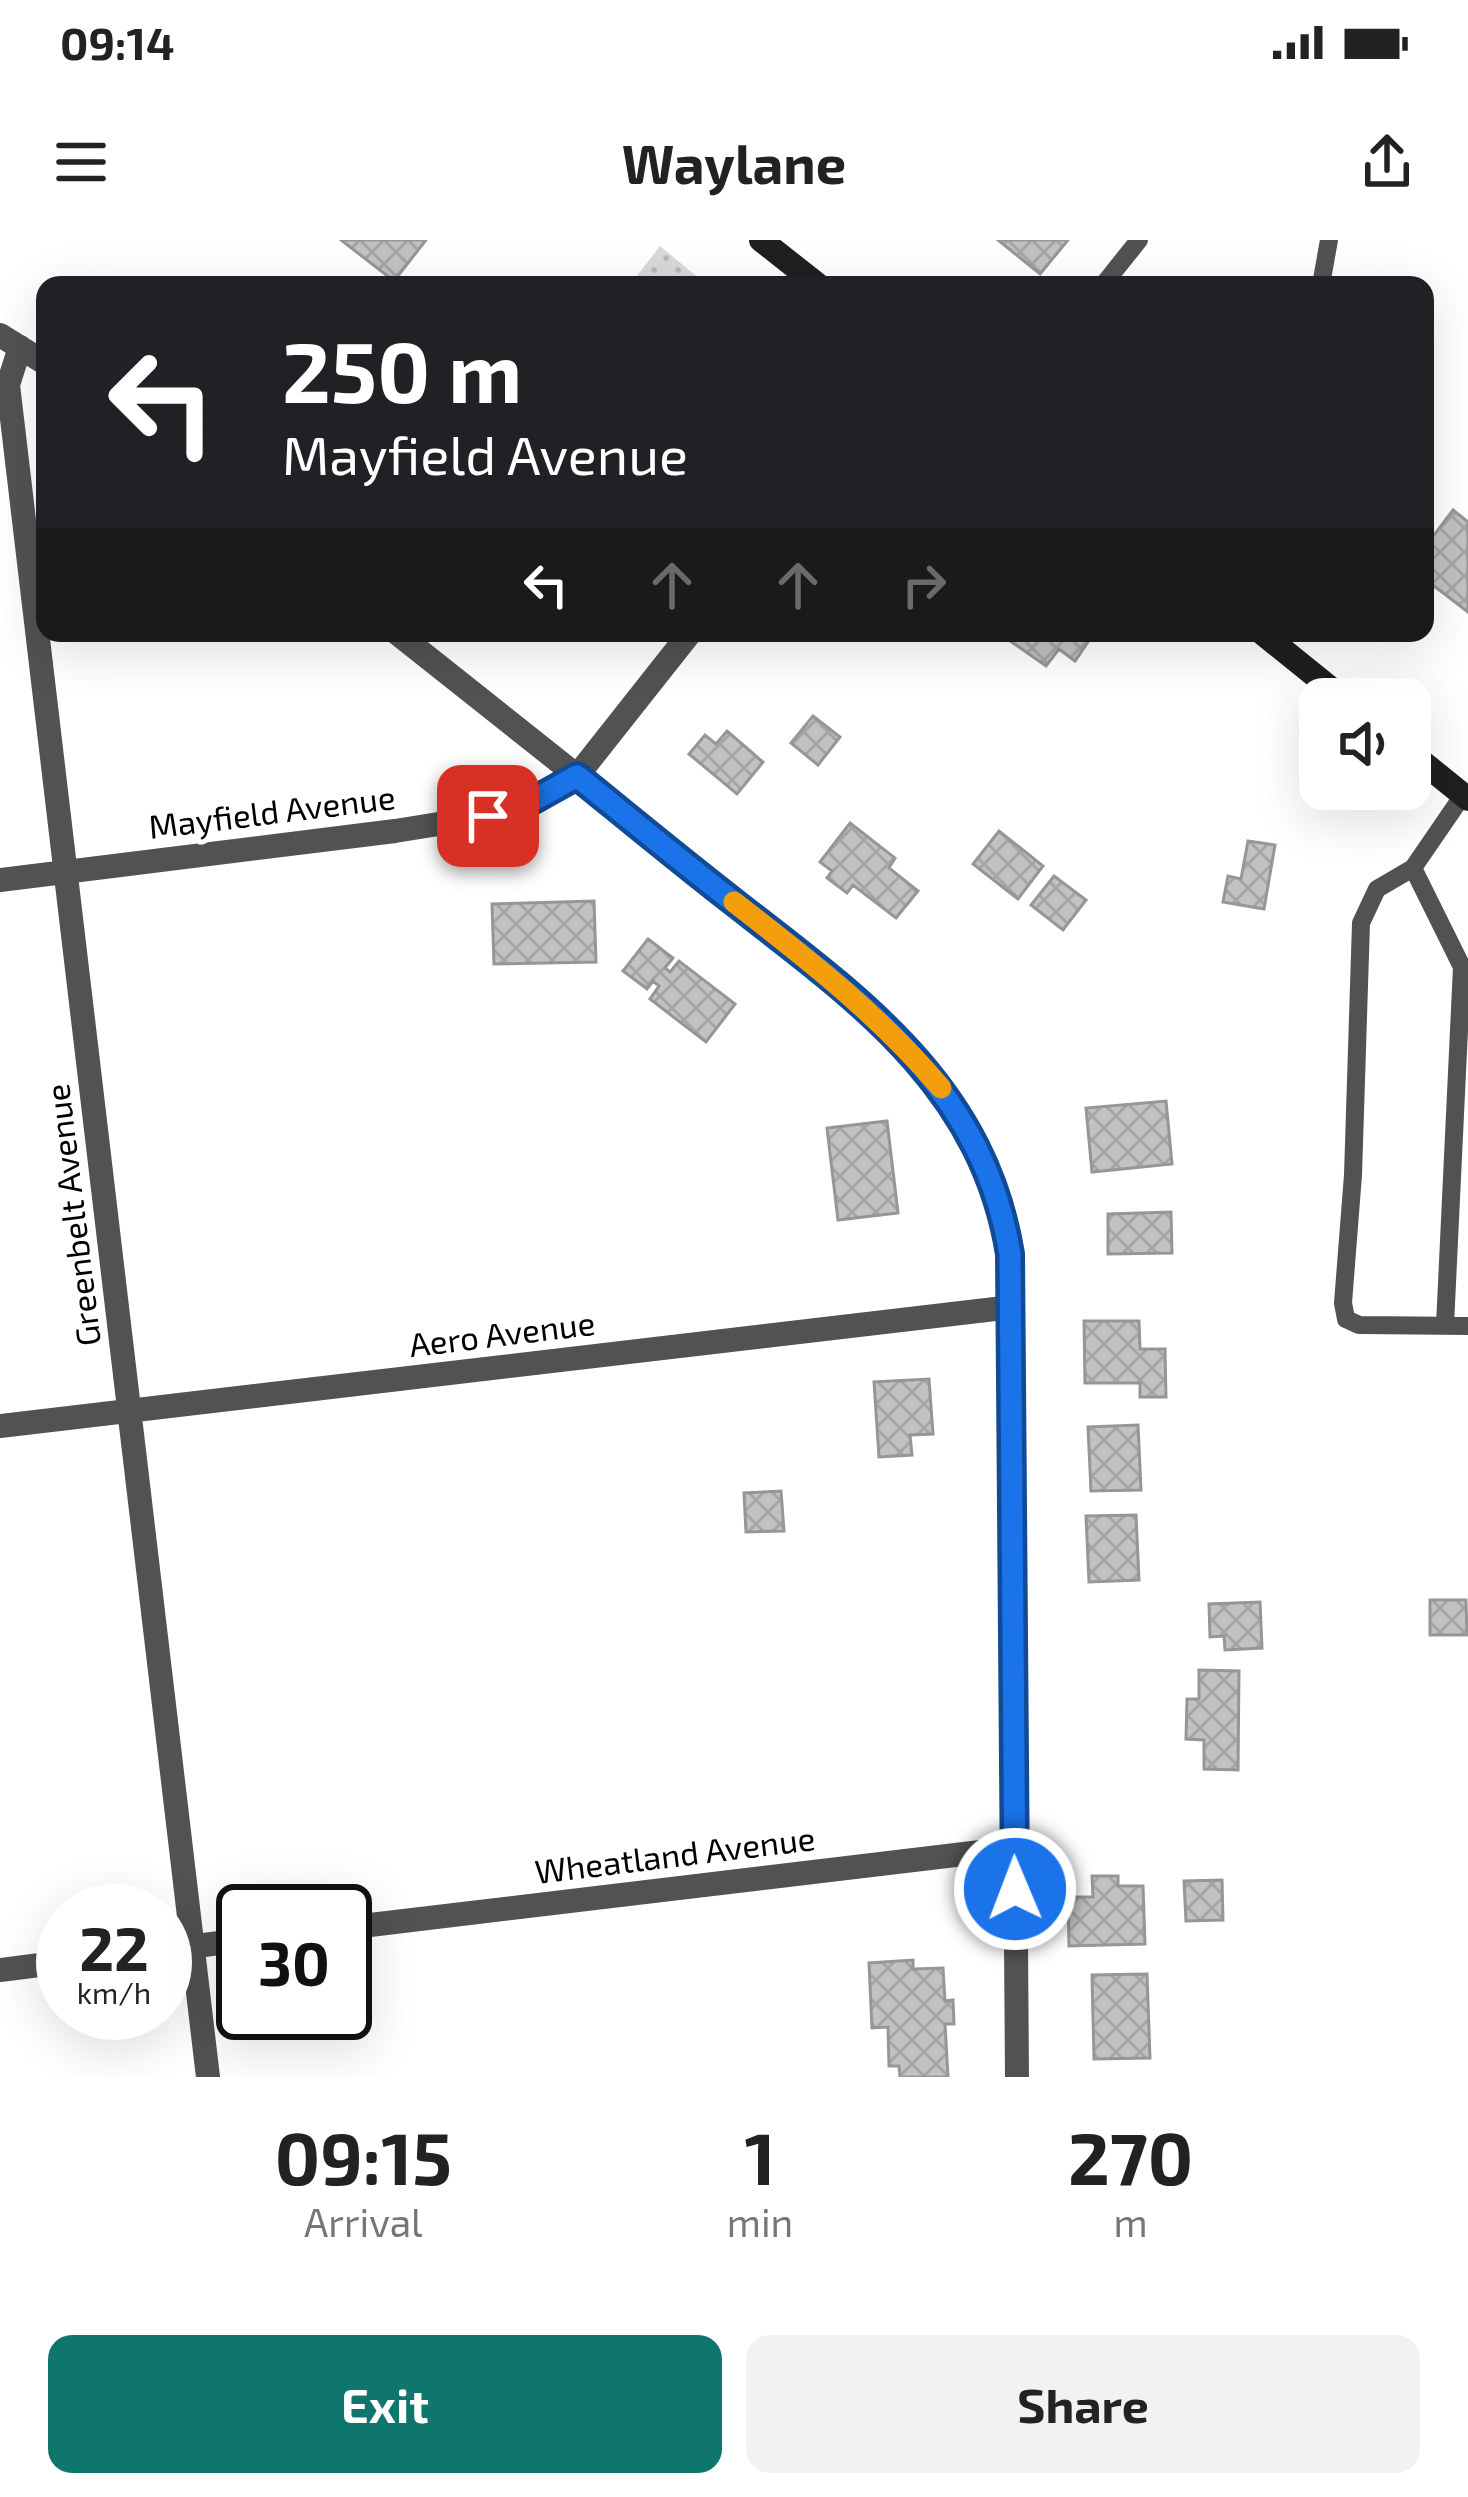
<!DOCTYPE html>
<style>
body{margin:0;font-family:"Exo 2",sans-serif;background:#f2f2f2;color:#222;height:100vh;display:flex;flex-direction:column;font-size:45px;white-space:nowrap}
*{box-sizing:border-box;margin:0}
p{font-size:39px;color:#767676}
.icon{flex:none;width:66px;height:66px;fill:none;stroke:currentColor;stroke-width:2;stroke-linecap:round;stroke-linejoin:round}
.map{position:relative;height:1837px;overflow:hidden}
.panel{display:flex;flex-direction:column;background:#fff;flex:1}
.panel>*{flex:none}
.guide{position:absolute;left:36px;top:36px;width:1398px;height:366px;border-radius:24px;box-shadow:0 12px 48px #0002;background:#202124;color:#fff;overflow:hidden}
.fabs{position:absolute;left:1299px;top:438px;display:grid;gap:24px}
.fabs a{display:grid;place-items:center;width:132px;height:132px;border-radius:24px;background:#fff;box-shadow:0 12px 48px #0002;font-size:60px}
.speed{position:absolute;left:36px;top:1644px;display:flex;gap:24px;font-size:60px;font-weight:700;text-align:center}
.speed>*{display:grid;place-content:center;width:156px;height:156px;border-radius:50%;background:#fff;box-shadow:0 12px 48px #0002;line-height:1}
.speed small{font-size:30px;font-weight:400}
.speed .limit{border:6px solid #111;border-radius:18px;background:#fff;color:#111}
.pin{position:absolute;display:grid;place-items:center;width:102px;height:102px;color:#fff;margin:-51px;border-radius:24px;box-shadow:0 6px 18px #0006}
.me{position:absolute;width:132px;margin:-66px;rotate:359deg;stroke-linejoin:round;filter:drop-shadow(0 0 9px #0008)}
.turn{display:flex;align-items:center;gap:42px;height:252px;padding:0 48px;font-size:54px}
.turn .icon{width:156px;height:156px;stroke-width:2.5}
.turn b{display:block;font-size:84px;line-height:102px}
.lanes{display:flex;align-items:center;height:114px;padding:0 48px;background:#0003;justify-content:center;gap:60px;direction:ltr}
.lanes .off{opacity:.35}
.eta{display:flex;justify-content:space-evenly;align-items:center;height:204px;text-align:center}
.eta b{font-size:72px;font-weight:700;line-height:84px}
.primary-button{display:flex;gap:24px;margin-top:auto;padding:24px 48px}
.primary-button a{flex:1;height:138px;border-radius:24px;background:#0f766e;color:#fff;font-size:48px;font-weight:700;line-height:138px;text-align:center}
.primary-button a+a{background:#f2f2f2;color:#222}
.status{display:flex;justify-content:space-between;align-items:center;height:84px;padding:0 60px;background:#fff;direction:ltr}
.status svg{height:33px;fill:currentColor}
header{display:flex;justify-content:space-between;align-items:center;height:156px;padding:0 48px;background:#fff;font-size:54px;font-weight:700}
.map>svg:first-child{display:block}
.grass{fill:url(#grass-dots)}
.building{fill:url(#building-cross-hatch);stroke:#969696;stroke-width:3}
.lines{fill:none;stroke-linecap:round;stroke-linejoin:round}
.lane{stroke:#525252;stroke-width:18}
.street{stroke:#525252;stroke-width:24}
.secondary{stroke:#1f1f1f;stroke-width:24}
.route-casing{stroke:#114b97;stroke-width:30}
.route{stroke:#1a73e8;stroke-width:21}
.slow{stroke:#f59e0b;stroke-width:21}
.labels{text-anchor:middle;stroke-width:10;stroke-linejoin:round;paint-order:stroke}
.street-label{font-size:33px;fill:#000;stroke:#fff}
</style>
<div class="status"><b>09:14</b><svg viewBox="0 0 49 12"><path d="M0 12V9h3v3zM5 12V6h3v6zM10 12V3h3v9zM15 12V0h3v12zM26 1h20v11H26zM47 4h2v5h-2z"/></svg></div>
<header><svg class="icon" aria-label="menu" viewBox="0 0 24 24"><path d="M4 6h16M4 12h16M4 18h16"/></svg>Waylane<svg class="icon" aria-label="share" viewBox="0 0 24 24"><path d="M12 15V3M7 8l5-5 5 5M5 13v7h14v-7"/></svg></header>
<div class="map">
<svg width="1468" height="1837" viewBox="0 0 1468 1837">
<defs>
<pattern id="grass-dots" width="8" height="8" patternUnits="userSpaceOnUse" patternTransform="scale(3)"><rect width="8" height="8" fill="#d9d9d9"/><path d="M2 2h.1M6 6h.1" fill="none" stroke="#b8b8b8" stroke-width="1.8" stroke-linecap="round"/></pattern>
<pattern id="building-cross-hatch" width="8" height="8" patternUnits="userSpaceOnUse" patternTransform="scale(3)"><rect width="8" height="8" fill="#c2c2c2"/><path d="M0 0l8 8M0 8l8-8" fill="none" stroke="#a5a5a5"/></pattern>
</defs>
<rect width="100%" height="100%" fill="#fff"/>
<path class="grass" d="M 660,6 L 707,45 L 630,45 Z"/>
<path class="building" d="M 341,0 L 426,0 L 394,41 Z
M 998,0 L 1068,0 L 1040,34 Z
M 1453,270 L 1468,282 L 1468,372 L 1425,339 L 1425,307 Z
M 1009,393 L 1094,393 L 1075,421 L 1059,409 L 1046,426 L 1006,398 Z
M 813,476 L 840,497 L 818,525 L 791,503 Z
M 727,491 L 763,522 L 737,554 L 689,514 L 705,495 L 716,504 Z
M 850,583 L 895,618 L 889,628 L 918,651 L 896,678 L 853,645 L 847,653 L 827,638 L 832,631 L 820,622 Z
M 999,591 L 1043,626 L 1018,659 L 973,624 Z
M 1248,601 L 1275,605 L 1264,669 L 1223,662 L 1228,636 L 1241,639 Z
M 1054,636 L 1086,660 L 1063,690 L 1031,665 Z
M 594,661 L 596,722 L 494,724 L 492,664 Z
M 648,699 L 673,718 L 665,728 L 670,732 L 679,721 L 735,764 L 706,802 L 650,759 L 659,746 L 653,741 L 647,749 L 623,731 Z
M 1166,861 L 1172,924 L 1092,932 L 1086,868 Z
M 887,881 L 898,973 L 838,980 L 827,888 Z
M 1171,972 L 1172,1013 L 1108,1014 L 1108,974 Z
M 1084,1081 L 1139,1081 L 1140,1109 L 1165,1109 L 1166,1157 L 1140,1157 L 1140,1143 L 1085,1143 Z
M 929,1139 L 933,1194 L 910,1195 L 912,1215 L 879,1217 L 874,1142 Z
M 1138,1185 L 1141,1250 L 1091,1251 L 1088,1187 Z
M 781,1251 L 784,1291 L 746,1292 L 744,1253 Z
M 1136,1275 L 1139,1340 L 1089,1342 L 1086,1276 Z
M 1430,1360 L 1466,1360 L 1467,1395 L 1430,1395 Z
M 1260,1362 L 1262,1408 L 1225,1410 L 1224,1396 L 1210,1397 L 1209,1364 Z
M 1199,1430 L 1239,1431 L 1238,1530 L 1204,1529 L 1204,1500 L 1186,1499 L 1187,1459 L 1199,1459 Z
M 1092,1636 L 1118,1636 L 1118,1646 L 1143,1646 L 1145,1704 L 1069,1706 L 1068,1657 L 1093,1657 Z
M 1222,1640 L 1223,1680 L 1186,1681 L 1184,1641 Z
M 913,1720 L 913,1729 L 943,1728 L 945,1761 L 953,1760 L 954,1784 L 945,1784 L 948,1837 L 900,1837 L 899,1826 L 889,1826 L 888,1787 L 872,1788 L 869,1723 Z
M 1147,1734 L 1150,1818 L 1094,1819 L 1092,1735 Z"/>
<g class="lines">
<path class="lane" d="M 1103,45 L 1139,0
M 1321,45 L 1329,0
M 1463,555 L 1413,628 L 1377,649 L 1361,683 L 1353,935 L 1343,1063 L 1346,1079 L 1359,1085 L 1468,1086
M 1413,628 L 1462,727 L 1445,1085"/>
<path class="street" d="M 0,95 L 45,123
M 20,107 L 8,145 L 208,1837
M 397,393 L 843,747 C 935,832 1007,913 1011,1045 L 1017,1837
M 0,640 L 395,591 L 488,576 L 534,561 L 577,536 L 690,393
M 0,1186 L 1012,1067
M 345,1688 L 1014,1608
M 165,1710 L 243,1700
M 0,1730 L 63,1722"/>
<path class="secondary" d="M 761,0 L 818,45
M 1262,393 L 1344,459
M 1410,512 L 1468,559"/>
</g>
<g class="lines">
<defs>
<path id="route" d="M 488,576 L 534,560 L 577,536 C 630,579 682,622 735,663 C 860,760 983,847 1010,1014 L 1015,1649"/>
</defs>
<use href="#route" class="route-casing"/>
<use href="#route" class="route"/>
<path class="slow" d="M 734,662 C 809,720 880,776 941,848"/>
</g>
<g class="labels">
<g class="street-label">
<text transform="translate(272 572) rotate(-7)" y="12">Mayfield Avenue</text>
<text transform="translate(73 975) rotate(-97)" y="12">Greenbelt Avenue</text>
<text transform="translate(502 1094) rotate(-7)" y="12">Aero Avenue</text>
<text transform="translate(675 1615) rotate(-7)" y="12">Wheatland Avenue</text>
</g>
</g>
</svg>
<div class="fabs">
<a><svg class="icon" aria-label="sound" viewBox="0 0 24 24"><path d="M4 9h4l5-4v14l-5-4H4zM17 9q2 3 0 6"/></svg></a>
</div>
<div class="speed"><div>22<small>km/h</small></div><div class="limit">30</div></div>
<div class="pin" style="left:488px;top:576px;background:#d93025"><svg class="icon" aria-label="arrive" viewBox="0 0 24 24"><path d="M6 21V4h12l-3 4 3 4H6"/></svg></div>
<svg class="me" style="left:1015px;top:1649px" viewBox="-20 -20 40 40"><circle r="17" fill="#1a73e8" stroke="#fff" stroke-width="3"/><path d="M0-11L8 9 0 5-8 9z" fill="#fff"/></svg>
<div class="guide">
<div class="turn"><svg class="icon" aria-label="left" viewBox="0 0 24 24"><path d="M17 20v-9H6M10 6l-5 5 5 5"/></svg><div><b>250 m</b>Mayfield Avenue</div></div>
<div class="lanes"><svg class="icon" aria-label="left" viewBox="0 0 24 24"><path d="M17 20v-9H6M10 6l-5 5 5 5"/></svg><svg class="icon off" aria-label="ahead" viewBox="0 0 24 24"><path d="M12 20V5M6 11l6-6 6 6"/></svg><svg class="icon off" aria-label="ahead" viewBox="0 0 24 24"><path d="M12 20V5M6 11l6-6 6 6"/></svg><svg class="icon off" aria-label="right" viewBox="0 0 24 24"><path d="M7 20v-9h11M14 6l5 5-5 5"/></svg></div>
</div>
</div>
<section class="panel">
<div class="eta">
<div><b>09:15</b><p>Arrival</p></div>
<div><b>1</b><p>min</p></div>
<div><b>270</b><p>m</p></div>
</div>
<div class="primary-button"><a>Exit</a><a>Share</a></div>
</section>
